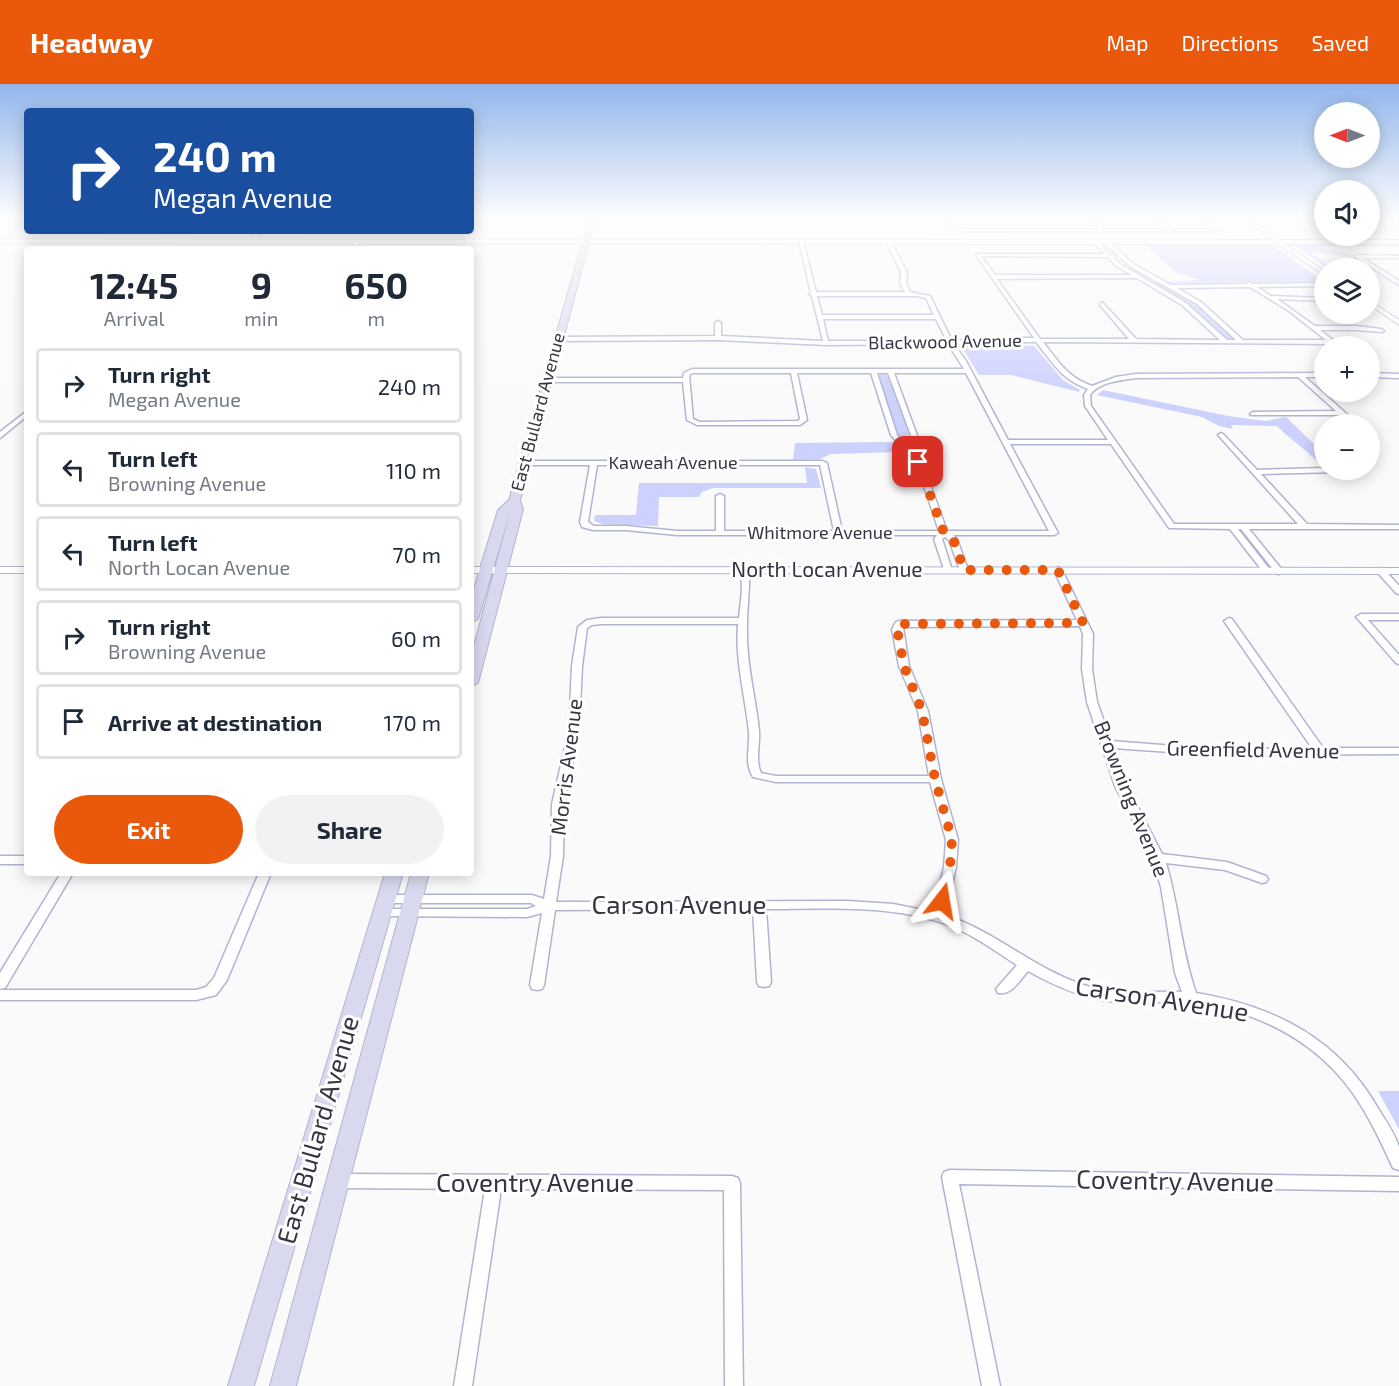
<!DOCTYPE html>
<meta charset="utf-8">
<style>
body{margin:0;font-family:"Exo 2",sans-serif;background:#f2f2f3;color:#1f2937;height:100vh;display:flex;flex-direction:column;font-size:22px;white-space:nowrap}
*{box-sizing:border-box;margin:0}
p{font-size:20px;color:#747a83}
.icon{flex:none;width:33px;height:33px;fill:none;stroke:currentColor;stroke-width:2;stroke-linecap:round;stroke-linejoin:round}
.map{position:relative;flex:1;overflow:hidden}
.drawer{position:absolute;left:24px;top:162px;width:450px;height:630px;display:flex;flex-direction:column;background:#fff;border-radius:6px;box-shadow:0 3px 15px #0003}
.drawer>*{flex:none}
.banner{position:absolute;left:24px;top:24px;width:450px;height:126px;border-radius:6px;box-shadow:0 3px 15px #0003;background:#1a4fa0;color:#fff;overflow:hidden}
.needle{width:39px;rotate:270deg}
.controls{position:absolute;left:1314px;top:18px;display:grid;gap:12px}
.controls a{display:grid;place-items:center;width:66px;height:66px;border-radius:50%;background:#fff;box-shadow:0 3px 15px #0003;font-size:30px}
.pin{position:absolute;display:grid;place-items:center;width:51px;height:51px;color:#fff;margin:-26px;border-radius:12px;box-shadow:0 3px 9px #0006}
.me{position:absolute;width:66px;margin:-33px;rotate:14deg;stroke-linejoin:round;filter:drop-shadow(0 0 4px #0008)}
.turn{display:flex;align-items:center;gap:21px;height:126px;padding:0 30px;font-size:27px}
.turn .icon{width:78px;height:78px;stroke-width:2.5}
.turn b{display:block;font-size:42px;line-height:51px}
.eta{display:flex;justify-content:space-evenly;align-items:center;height:102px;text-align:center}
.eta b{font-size:36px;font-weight:700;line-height:42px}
.button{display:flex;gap:12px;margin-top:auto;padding:12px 30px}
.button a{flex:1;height:69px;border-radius:36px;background:#ea580c;color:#fff;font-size:24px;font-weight:700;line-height:69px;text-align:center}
.button a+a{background:#f2f2f3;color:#1f2937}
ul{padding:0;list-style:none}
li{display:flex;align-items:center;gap:18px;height:75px;margin:0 12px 9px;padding:0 18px;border:3px solid #e0e1e3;border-radius:6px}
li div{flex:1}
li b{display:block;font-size:22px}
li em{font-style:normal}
header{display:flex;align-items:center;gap:36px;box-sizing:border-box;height:84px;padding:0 30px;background:#ea580c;color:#fff}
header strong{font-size:28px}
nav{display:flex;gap:33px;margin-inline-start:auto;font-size:21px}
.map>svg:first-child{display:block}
.green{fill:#ccd1fd}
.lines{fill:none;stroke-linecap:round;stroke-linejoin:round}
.minor-casing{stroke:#b0b4d2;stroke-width:3}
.tertiary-casing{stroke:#b0b4d2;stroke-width:2}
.secondary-casing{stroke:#b0b4d2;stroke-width:2}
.minor{fill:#fff;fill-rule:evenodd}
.tertiary{fill:#fff;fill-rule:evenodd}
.secondary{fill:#d8d9ef;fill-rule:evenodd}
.route{stroke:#ea580c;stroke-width:10;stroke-dasharray:0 18}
.labels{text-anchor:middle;stroke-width:6;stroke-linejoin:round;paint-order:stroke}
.far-street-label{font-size:18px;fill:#343642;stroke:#fff}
.street-label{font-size:21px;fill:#343642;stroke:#fff}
.near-street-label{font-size:26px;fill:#343642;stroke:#fff}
</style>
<header>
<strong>Headway</strong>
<nav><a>Map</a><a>Directions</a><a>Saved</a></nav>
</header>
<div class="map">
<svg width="1399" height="1302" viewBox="0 0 1399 1302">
<rect width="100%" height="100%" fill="#fafafa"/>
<path class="green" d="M 1299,160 L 1399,160 L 1399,162 L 1321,162 L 1327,166 L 1355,171 L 1351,172 L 1352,174 L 1327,169 L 1312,170 L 1333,184 L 1328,184 L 1294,161 Z
M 1146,161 L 1273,161 L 1324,198 L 1167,199 L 1165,198 L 1200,196 L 1177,189 Z
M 1149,198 C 1172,195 1219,239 1235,255 L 1226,255 L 1187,220 Z
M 987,259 L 1034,262 L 1063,296 L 1080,306 L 1079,308 L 1011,291 L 979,291 L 962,263 Z
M 884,290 L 888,292 L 909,349 L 906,357 L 897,350 L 877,292 Z
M 1103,306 L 1228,332 L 1265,337 L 1286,333 L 1314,360 L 1324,365 L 1324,380 L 1322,382 C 1308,367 1292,357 1277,342 L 1231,341 L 1233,345 L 1219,342 L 1202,333 L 1097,311 Z
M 891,358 L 897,361 L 901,368 L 831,370 L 820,375 L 793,376 L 795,359 Z
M 805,383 L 816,385 L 821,404 L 713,404 L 702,408 L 699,413 L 659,413 L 658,442 L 602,440 L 594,437 L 595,431 L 636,431 L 639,399 L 807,399 Z
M 1378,1007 L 1399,1007 L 1399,1045 Z"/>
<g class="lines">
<defs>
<path id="minor" d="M 945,135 L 949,135 L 954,143 L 963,145 L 1099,145 L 1090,135 L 1095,135 L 1104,145 L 1167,145 L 1156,135 L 1161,135 L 1173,145 L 1213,145 L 1204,135 L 1209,135 L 1219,146 L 1217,147 L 963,147 L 950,145 Z
M 1393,135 L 1398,135 L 1399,139 Z
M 260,147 L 265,147 L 253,158 L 249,158 L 249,156 Z
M 358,156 L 362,157 L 356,165 L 351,165 Z
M 801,156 L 803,157 L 816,208 L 905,208 L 900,199 L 901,188 L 886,157 L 890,156 L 907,188 L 906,199 L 910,208 L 930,212 L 952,257 L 993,254 L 1034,254 L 976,171 L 978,170 L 1105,170 L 1093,158 L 1097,157 L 1110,171 L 1115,171 L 1113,173 L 1120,180 L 1186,219 L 1227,256 L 1236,256 L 1197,220 L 1131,183 L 1104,159 L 1104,157 L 1108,157 L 1135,181 L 1171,201 L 1246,200 L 1249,198 L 1252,200 L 1324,199 L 1324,202 L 1257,203 L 1271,212 L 1324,214 L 1324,217 L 1277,215 L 1315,242 L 1356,242 L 1381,245 L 1384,247 L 1383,248 L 1356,246 L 1320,246 L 1334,257 L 1335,258 L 1332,260 L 1043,258 C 1059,278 1067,293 1092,302 L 1116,293 L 1136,290 L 1324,289 L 1324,293 L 1305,293 L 1358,340 L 1352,340 L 1341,331 L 1251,331 L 1250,330 L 1253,328 L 1336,327 L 1298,293 L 1136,294 C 1121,296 1099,298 1090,311 L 1091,322 L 1174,440 L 1298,440 L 1219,352 L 1218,351 L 1221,349 L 1223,350 L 1257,386 L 1324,384 L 1324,386 L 1342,386 L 1339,388 L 1261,390 L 1307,440 L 1399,441 L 1399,445 L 1249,445 L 1283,487 L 1279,490 L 1276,489 L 1241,445 L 1238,445 L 1271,487 L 1270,489 L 1264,489 L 1230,445 L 1169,444 L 1111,360 L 1010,360 L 1058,449 L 1054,451 L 953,451 L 957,455 L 968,486 L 964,489 L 960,486 L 949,456 L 945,453 L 942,455 L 952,486 L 951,488 L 945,488 L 934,455 L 937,451 L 677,451 L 626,446 L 593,446 L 582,443 L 580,438 L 590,381 L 523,381 L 519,379 L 520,377 L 823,377 L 827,379 L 842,447 L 939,447 C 933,430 916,372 905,362 C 899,357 897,360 891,351 L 871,289 L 797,289 L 807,336 L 800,341 L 697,341 L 687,336 L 683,298 L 546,298 L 543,296 L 546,294 L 683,294 L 684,289 L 692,285 L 964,285 L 948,260 L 826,261 L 718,256 L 557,257 L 554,255 L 557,253 L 715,252 L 715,239 L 718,237 L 721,239 L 721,252 L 823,257 L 812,212 L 809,210 L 811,209 L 799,157 ZM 981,172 L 1108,173 L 1116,182 L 1132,191 L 995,191 ZM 1137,194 L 1182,221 L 1220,256 L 1136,255 L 1102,218 L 1100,221 L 1129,255 L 1040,255 L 997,195 ZM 1250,203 L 1289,227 L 1326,256 L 1243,256 L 1201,218 L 1177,204 ZM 817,212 L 917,212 L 926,214 L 934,231 L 822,231 ZM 823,235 L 936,235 L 947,257 L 828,257 ZM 993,258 L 1036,258 C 1054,280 1061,295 1088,305 L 1084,311 L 1085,322 L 1108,356 L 1008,356 L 966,277 L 954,260 ZM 693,289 L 791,289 L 800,335 L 798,337 L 700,338 L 693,335 L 689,291 ZM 877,289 L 888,289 L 912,354 L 908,358 L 901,356 L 897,351 ZM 894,289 L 966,289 L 1049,447 L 947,447 L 922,378 L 912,362 L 916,359 L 918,354 ZM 597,381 L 820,381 L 834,447 L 724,447 L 724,412 L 720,410 L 716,412 L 716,447 L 677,447 L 626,442 L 594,442 L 588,438 Z
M 1357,171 L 1399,172 L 1399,174 L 1363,174 L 1399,197 L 1399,201 L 1355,173 Z
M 1370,289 L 1399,290 L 1399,294 L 1370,293 Z
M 27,327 L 27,332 L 0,354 L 0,348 Z
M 745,483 L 749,486 C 750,508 746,529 747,551 C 747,584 756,615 759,647 C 760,661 755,676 761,689 L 776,692 L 929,692 L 918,627 L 899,582 L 892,545 L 896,538 L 899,537 L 1077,536 L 1054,486 L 1058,483 L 1062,486 L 1093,550 L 1092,585 L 1097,618 L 1111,657 L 1213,665 L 1312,664 L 1224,537 L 1229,534 L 1232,535 L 1323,664 L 1399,664 L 1399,670 L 1213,671 L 1113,664 L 1127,702 L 1162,770 L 1227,778 L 1266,792 L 1268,795 L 1266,798 L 1262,799 L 1225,786 L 1166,779 C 1179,822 1181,867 1196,909 C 1275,922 1339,955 1379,1026 C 1386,1037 1395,1050 1399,1063 C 1399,1069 1399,1079 1399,1086 L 1393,1084 C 1381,1058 1369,1032 1352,1008 C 1313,953 1247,922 1181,918 C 1160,917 1138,920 1117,918 C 1086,916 1055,902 1028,887 C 1020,896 1011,912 998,909 L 996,905 L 1017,881 C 998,869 979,855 958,845 C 899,819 828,825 766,825 L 771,898 L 769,902 L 764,903 L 759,902 L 757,898 L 753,825 L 555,826 L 544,901 L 542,905 L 537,906 L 532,905 L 530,901 L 542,829 L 527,833 L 378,832 L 376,829 L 378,826 L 382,825 L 527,825 L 536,822 L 531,819 L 386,819 L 382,818 L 380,815 L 382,812 L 386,811 L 532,811 L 544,815 L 551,772 L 552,720 L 569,646 L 572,582 L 578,543 L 587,536 L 601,534 L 739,534 L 742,506 L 741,486 ZM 601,540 L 738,540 C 735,576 745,611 749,648 C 750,664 744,679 753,693 L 776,698 L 930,698 L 946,756 L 944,783 L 933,828 L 893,820 L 848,817 L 556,818 L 563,772 L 564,720 L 579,646 L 582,582 L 587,544 L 592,541 ZM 1080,542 L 1083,550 L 1082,585 L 1087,618 L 1115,702 L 1152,774 L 1161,803 L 1175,889 L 1182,908 C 1153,907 1123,911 1094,904 C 1039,890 998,848 945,831 L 956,783 L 958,756 L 941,695 L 928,627 L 909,582 L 903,543 Z
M 1381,484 L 1384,485 L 1399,502 L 1399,510 L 1396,509 L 1378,489 L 1377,487 Z
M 1361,530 L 1399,530 L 1399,536 L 1368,536 L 1399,571 L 1399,580 L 1396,579 L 1358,535 L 1356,533 Z
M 0,772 L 27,772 L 27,780 L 0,780 Z
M 61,789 L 73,789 L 5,904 L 0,905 L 0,889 Z
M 259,789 L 271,789 L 227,896 L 216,911 L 196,916 L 0,916 L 0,906 L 196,906 L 206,903 L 214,894 Z
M 950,1086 L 1399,1093 L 1399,1107 L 959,1100 L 1000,1302 L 982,1302 L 942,1093 L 944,1088 Z
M 339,1090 L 732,1092 L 738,1094 L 740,1099 L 743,1302 L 725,1302 L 724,1106 L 501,1105 L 472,1302 L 454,1302 L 485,1105 L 339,1104 L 333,1102 L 331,1097 L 333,1092 Z"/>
<path id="tertiary" d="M 1244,135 L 1250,135 L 1280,156 L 1399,156 L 1399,160 L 1285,160 L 1324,187 L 1324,191 L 1278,160 L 0,159 L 0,155 L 1273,156 Z
M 1370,217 L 1399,236 L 1399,241 L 1370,221 Z
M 0,483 L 27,483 L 27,489 L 0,489 Z
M 471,483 L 1399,484 L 1399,490 L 471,489 Z"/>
<path id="secondary" d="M 589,135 L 595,135 L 520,417 L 523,425 L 478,599 L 471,603 L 471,573 L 511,425 L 478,535 L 471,539 L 471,514 L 498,426 L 509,416 Z
M 385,789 L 403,789 L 254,1302 L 228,1302 Z
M 411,789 L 429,789 L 296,1302 L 270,1302 Z"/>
</defs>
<use href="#minor" class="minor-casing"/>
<use href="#tertiary" class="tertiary-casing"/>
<use href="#secondary" class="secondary-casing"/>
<use href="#minor" class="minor"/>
<use href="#tertiary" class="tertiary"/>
<use href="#secondary" class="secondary"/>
</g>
<linearGradient id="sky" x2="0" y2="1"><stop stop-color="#92b6ec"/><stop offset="0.42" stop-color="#fdfdfd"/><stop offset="1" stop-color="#fdfdfd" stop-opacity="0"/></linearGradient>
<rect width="1399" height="318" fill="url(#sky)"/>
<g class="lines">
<path class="route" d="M 918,378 L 944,449 L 953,455 L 964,486 L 1058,486 L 1083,539 L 899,540 L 897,545 L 904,582 L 922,627 L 935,695 L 952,756 L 950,783 L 942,817"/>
</g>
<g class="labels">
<g class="far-street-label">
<text transform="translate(945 258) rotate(-1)" y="6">Blackwood Avenue</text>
<text transform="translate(538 328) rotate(-75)" y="6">East Bullard Avenue</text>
<text x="673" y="385">Kaweah Avenue</text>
<text x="820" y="455">Whitmore Avenue</text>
</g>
<g class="street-label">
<text x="827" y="493">North Locan Avenue</text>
<text transform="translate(1253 666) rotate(1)" y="7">Greenfield Avenue</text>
<text transform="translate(567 683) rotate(-83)" y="7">Morris Avenue</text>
<text transform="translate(1131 715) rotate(68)" y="7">Browning Avenue</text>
</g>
<g class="near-street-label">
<text x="679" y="830">Carson Avenue</text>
<text transform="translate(1162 915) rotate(9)" y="9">Carson Avenue</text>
<text transform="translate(318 1046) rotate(-74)" y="9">East Bullard Avenue</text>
<text transform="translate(1175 1097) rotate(1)" y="9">Coventry Avenue</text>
<text x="535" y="1108">Coventry Avenue</text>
</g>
</g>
</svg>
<div class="controls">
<a><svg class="needle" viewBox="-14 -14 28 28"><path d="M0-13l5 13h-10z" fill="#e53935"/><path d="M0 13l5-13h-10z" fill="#747a83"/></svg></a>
<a><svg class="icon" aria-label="sound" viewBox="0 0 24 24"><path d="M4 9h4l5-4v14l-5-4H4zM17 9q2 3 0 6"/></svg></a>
<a><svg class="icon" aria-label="layers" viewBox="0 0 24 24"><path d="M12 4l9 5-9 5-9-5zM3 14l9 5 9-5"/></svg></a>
<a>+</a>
<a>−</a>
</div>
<div class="pin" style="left:918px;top:378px;background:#d93025"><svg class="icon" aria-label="arrive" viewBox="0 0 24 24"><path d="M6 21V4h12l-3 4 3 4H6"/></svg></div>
<svg class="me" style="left:942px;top:817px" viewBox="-20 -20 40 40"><path d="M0-17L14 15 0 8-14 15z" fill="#ea580c" stroke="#fff" stroke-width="4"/></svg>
<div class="banner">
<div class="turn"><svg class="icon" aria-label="right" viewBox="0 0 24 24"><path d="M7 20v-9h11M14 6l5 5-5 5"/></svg><div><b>240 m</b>Megan Avenue</div></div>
</div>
<section class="drawer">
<div class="eta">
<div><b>12:45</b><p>Arrival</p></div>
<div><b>9</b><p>min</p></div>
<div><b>650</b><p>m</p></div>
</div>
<ul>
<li><svg class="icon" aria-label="right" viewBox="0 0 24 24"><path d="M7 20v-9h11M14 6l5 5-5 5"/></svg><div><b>Turn right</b><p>Megan Avenue</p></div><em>240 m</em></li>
<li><svg class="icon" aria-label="left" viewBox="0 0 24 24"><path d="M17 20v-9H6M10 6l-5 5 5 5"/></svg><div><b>Turn left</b><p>Browning Avenue</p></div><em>110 m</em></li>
<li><svg class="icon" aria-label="left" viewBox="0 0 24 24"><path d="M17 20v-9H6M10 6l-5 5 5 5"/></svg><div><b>Turn left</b><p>North Locan Avenue</p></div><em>70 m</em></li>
<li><svg class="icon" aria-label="right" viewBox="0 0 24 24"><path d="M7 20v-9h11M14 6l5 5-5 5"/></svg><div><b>Turn right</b><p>Browning Avenue</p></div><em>60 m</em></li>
<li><svg class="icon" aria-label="arrive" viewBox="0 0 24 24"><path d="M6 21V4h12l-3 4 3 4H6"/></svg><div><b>Arrive at destination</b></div><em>170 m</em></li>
</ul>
<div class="button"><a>Exit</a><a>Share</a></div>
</section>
</div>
